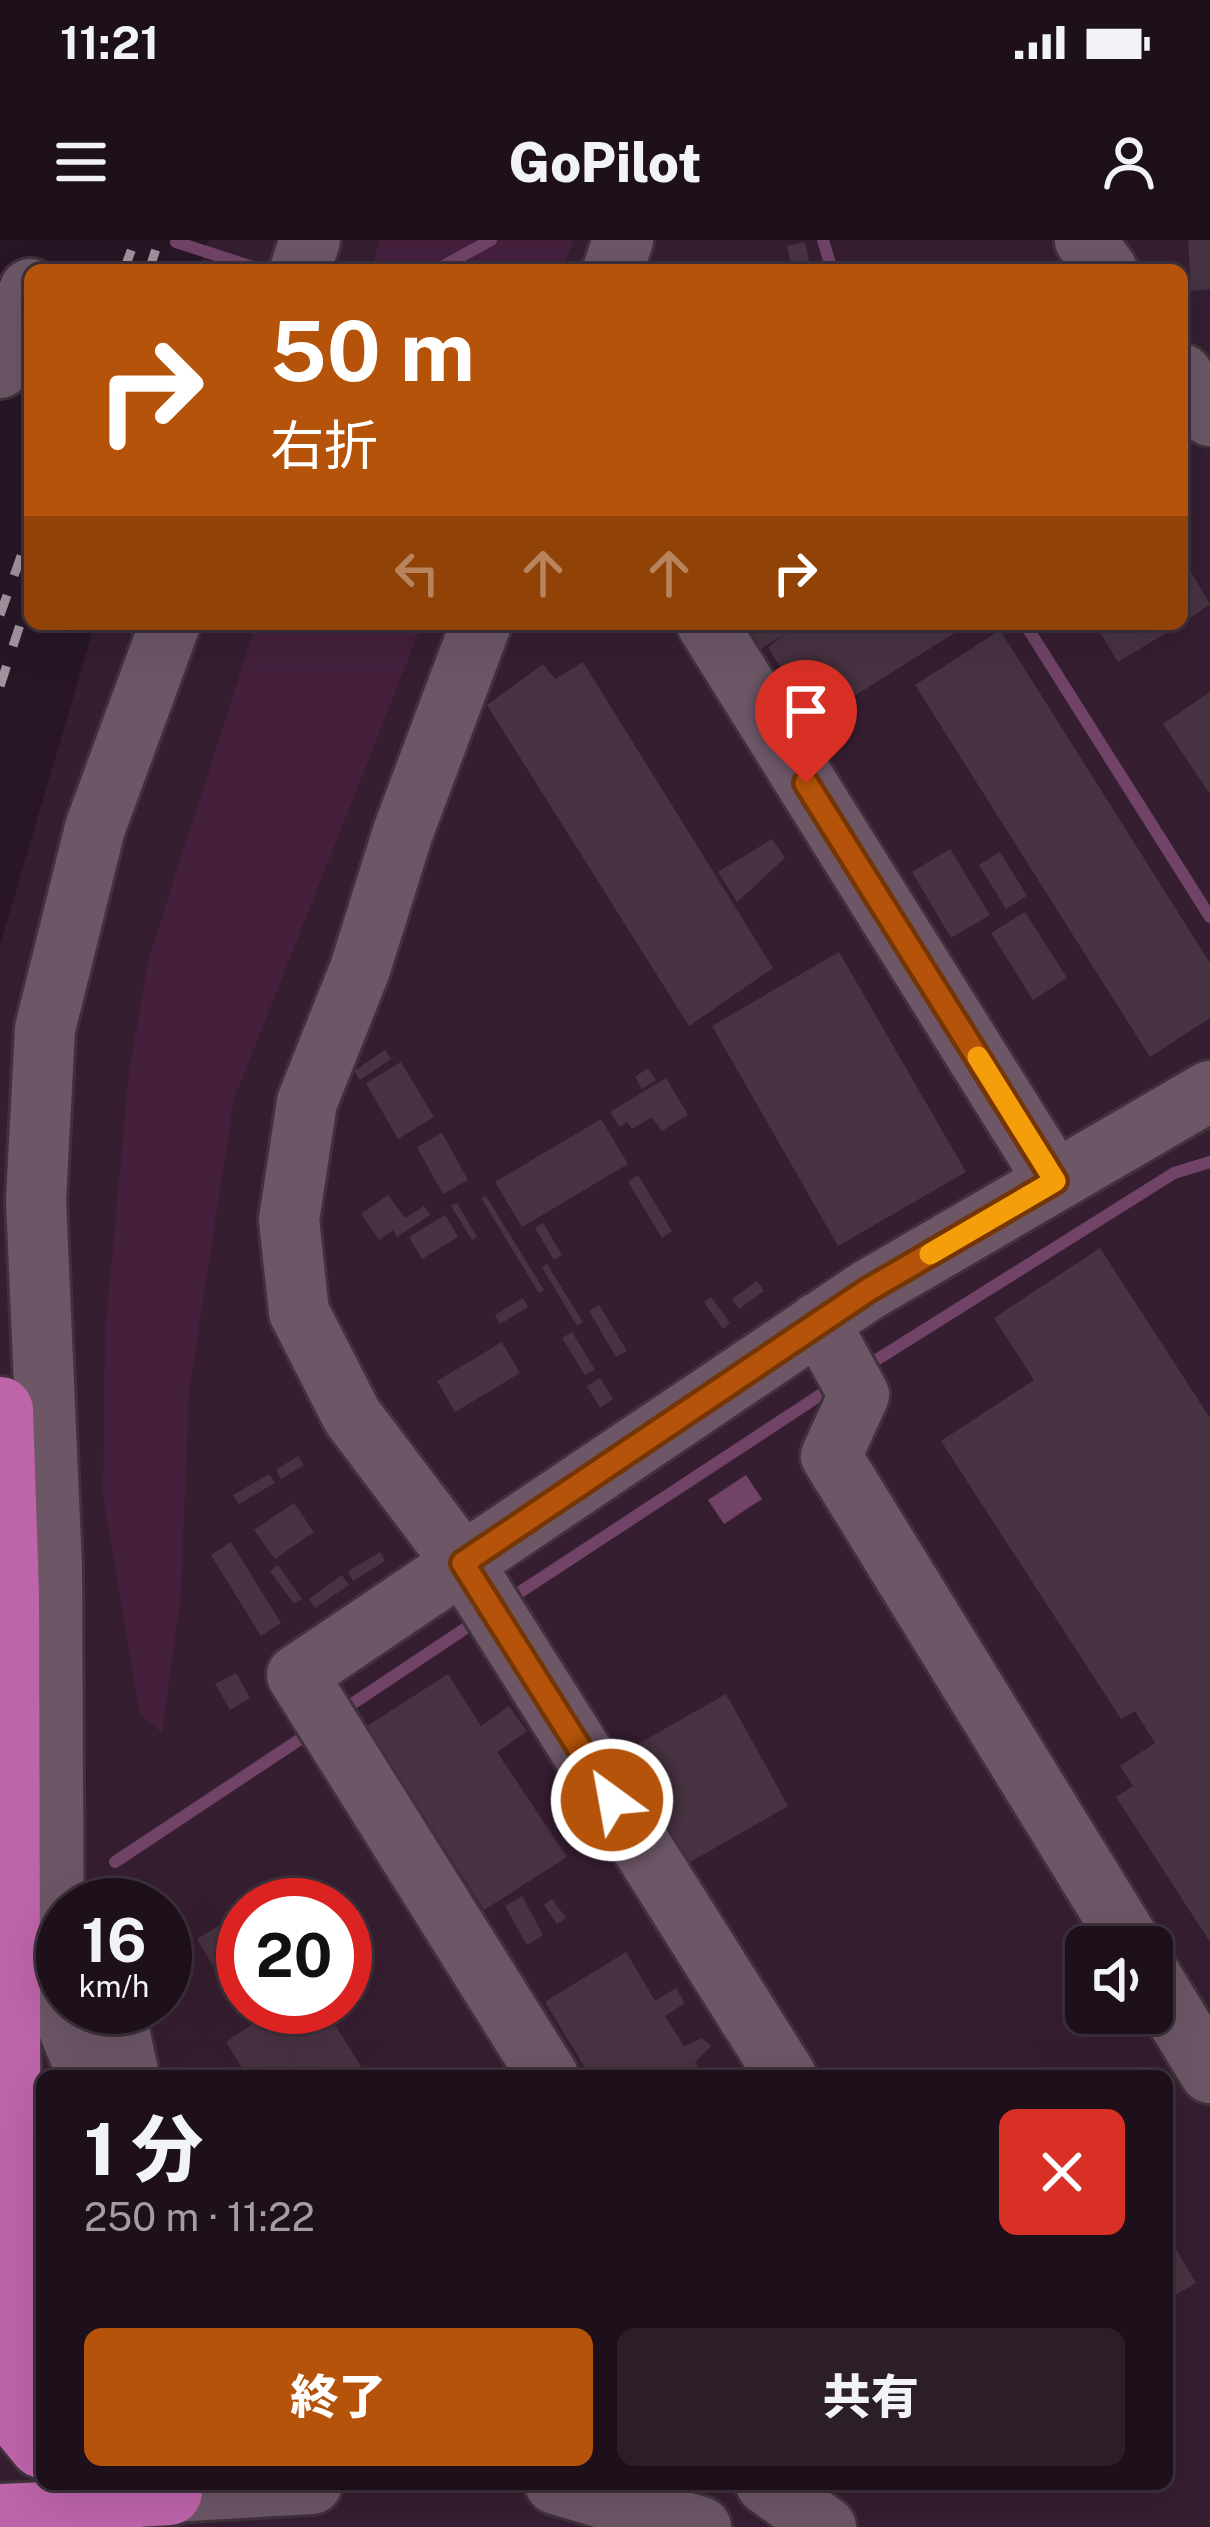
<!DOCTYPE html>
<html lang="ja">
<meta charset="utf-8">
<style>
body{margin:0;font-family:"Public Sans","Noto Sans JP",sans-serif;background:#2b1e28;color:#f1f3f6;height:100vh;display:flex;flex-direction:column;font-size:45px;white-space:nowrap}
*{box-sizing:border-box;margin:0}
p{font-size:39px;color:#a19da3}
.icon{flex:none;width:66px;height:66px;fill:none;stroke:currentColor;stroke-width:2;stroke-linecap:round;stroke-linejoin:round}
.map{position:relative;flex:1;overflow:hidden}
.side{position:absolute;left:36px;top:1830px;width:1137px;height:420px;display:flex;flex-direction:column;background:#1e101b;border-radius:18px;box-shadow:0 12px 48px #0002,0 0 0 3px #3c303a}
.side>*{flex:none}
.hud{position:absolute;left:24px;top:24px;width:1164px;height:366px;border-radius:18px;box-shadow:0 12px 48px #0002,0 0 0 3px #3c303a;background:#b45309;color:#fff;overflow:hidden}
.tools{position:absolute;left:1065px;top:1686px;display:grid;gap:24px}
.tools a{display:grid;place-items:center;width:108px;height:108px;border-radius:18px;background:#1e101b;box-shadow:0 12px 48px #0002,0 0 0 3px #3c303a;font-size:60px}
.speed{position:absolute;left:36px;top:1638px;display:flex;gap:24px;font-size:60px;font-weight:700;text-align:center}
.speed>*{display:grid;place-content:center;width:156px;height:156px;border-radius:50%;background:#1e101b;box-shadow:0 12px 48px #0002,0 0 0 3px #3c303a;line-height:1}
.speed small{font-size:30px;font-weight:400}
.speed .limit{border:18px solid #d22;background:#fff;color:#111}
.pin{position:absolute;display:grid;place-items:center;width:102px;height:102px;color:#fff;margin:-123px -51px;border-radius:50% 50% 50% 0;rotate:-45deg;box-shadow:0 0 12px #0007}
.pin .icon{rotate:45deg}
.me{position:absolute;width:132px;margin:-66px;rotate:328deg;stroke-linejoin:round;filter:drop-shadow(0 0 9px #0008)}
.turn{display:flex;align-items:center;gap:42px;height:252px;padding:0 48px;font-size:54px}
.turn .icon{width:156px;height:156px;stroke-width:2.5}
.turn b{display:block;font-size:84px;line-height:102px}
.lanes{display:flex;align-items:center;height:114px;padding:0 48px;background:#0003;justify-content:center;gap:60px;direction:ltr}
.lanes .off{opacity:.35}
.round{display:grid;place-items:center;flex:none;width:126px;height:126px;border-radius:18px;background:#2b1e28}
.head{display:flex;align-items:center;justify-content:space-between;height:204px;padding:0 48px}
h1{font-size:72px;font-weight:800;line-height:90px}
.button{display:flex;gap:24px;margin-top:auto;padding:24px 48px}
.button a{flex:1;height:138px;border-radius:18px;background:#b45309;color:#fff;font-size:48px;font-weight:800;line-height:138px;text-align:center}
.button a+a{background:#2b1e28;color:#f1f3f6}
.status{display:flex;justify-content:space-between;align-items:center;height:84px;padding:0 60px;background:#1e101b;direction:ltr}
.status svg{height:33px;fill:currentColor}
header{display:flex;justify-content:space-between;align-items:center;height:156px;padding:0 48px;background:#1e101b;font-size:54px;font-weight:800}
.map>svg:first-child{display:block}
.built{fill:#361e31;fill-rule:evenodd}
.green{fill:#44203d}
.water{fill:#714467}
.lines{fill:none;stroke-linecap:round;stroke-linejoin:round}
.stream{stroke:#714467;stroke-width:12}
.building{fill:#483342}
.minor-casing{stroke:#40323c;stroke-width:66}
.highway-casing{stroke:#40323c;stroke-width:72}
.minor{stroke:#6d5767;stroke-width:60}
.highway{stroke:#be65aa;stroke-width:66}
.rail{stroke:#a2929e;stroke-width:9;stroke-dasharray:21 21;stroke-linecap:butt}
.route-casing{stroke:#753606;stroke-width:30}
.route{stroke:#b45309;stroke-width:21}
.slow{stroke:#f59e0b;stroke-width:21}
</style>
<div class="status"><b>11:21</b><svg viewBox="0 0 49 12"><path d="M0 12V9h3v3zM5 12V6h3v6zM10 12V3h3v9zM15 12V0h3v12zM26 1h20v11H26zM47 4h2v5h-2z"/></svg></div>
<header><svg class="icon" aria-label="menu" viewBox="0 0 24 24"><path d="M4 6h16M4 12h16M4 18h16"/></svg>GoPilot<svg class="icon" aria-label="person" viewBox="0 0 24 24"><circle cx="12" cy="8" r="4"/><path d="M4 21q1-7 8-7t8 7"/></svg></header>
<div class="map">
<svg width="1210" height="2287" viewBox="0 0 1210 2287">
<rect width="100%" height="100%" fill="#281624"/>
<path class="built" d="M 208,0 L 1210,0 L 1210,2287 L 0,2287 L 0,705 L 95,384 L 1182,384 L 1182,30 L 199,30 ZM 63,1665 L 165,1665 L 165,1767 L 63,1767 ZM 243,1665 L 345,1665 L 345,1767 L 243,1767 ZM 1086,1707 L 1152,1707 L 1152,1773 L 1086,1773 ZM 42,1836 L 1167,1836 L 1167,2244 L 42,2244 Z"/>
<path class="green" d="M 380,0 L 574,0 L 562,30 L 370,30 Z
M 256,384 L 422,384 L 234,859 L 189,1151 L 181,1353 L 162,1493 L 140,1474 L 103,1256 L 105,1094 L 129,833 L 148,721 Z"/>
<path class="water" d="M 746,1235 L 762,1259 L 724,1284 L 708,1260 Z"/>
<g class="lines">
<path class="stream" d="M 823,0 L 832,30
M 176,2 L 262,30
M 436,30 L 491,0
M 1025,384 L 1210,677
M 862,1129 L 1174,933 L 1210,922
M 505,1362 L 834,1146
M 340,1472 L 478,1380
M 115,1622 L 314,1490"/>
</g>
<path class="building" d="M 1188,0 L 1210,0 L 1210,49 L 1191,51 Z
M 805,2 L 811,30 L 792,30 L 787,6 Z
M 1182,317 L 1210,364 L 1182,384 Z
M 769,384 L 969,384 L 813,482 L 768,407 L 786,394 L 760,409 L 751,394 Z
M 1095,384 L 1181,384 L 1118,422 Z
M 1000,390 L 1210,723 L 1210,778 L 1150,817 L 915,445 Z
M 583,422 L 773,728 L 689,786 L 487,465 L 543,424 L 555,439 Z
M 1210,452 L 1210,554 L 1163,484 Z
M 772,599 L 785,618 L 737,662 L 718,632 Z
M 950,609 L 990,675 L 951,698 L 912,632 Z
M 1000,612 L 1027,656 L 1006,669 L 979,625 Z
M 1025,672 L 1067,738 L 1033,760 L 991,693 Z
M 839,712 L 966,932 L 838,1006 L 712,786 Z
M 385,810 L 391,819 L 360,840 L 354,831 Z
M 401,822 L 434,877 L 398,899 L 366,843 Z
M 648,828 L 656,840 L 642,849 L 635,837 Z
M 666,838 L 688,875 L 662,891 L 652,877 L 632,889 L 627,882 L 620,887 L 610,872 Z
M 601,879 L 628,924 L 522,987 L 495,942 Z
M 442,893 L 468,940 L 443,954 L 417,907 Z
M 638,935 L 672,991 L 662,998 L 628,942 Z
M 388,955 L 405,978 L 424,966 L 430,975 L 397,997 L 393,990 L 379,1000 L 361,974 Z
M 486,956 L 544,1050 L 539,1053 L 481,958 Z
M 457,963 L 477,997 L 472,1000 L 451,966 Z
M 445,975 L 458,997 L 422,1019 L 409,997 Z
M 543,983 L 562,1015 L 554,1020 L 535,988 Z
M 1100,1008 L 1210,1178 L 1210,1702 L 1116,1557 L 1133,1546 L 1120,1526 L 1155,1503 L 1135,1471 L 1121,1479 L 941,1201 L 1034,1140 L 994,1078 Z
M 547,1024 L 583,1082 L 577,1086 L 542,1027 Z
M 757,1041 L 764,1051 L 739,1069 L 732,1059 Z
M 711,1057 L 730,1083 L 723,1089 L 704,1062 Z
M 523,1058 L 528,1067 L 500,1084 L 495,1075 Z
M 599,1065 L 627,1111 L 616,1117 L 589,1071 Z
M 572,1092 L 595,1130 L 585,1135 L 562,1098 Z
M 502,1102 L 520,1133 L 455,1172 L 437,1141 Z
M 600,1138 L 613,1159 L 600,1168 L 587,1146 Z
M 298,1216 L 304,1225 L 281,1239 L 276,1230 Z
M 269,1234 L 275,1243 L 239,1264 L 233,1255 Z
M 294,1263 L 314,1292 L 275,1319 L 254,1290 Z
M 231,1302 L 281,1383 L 261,1396 L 211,1315 Z
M 380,1312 L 385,1321 L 353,1341 L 348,1331 Z
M 278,1325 L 302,1359 L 294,1364 L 270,1331 Z
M 342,1335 L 349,1345 L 315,1368 L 309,1359 Z
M 236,1433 L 250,1458 L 230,1470 L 215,1444 Z
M 448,1434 L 481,1486 L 509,1466 L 527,1491 L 497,1512 L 567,1617 L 484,1670 L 367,1486 Z
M 726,1454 L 788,1566 L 685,1625 L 622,1513 Z
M 522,1656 L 543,1695 L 527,1705 L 505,1666 Z
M 552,1659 L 566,1678 L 557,1684 L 544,1665 Z
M 243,1671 L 243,1767 L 256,1767 L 242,1775 L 197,1699 Z
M 626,1712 L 655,1761 L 676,1748 L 685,1763 L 665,1776 L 684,1806 L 702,1798 L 711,1806 L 695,1822 L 704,1836 L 590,1836 L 545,1762 Z
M 264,1767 L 324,1767 L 367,1836 L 247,1836 L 226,1802 L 267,1774 Z
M 1167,1994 L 1196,2043 L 1167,2060 Z"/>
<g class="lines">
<defs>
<path id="minor" d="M 1085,0 L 1107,30
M 300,30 L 310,0
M 613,30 L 623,0
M 0,128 L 30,49
M 1182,134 L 1210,176
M 481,384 L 403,592 L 360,729 L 307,862 L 289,980 L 299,1072 L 352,1176 L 463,1323 L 786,1836
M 707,384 L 1055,941
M 819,1082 L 859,1155 L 831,1216 L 1133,1707
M 1152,1738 L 1210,1833
M 114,1767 L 129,1836
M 88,1836 L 54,1752 L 52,1327 L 36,960 L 45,789 L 95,588 L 170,384
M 548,1836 L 297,1435 L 868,1050 L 1210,851
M 555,2244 L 701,2287
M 766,2244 L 826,2287
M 169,2252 L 312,2244"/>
<path id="highway" d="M 0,1170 L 6,1355 L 8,2137 L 20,2178 L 42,2205
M 0,2277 L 47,2275 L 68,2285
M 66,2287 L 135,2254 L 169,2252"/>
</defs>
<use href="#minor" class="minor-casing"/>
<use href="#highway" class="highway-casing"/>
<use href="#minor" class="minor"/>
<use href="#highway" class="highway"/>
<path class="rail" d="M 124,30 L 135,0
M 149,30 L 159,0
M 0,375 L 30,291
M 0,446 L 30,354"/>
</g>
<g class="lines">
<defs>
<path id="route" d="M 612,1560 L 463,1323 L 868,1050 L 1055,941 L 806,543"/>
</defs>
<use href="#route" class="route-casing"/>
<use href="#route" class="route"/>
<path class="slow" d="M 930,1014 L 1055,941 L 978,817"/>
</g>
</svg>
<div class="tools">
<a><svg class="icon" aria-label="sound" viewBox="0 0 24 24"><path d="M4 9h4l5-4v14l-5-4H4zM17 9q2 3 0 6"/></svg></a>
</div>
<div class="speed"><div>16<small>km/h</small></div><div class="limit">20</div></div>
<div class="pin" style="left:806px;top:543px;background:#d93025"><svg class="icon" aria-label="arrive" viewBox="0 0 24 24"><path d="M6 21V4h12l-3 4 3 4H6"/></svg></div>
<svg class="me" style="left:612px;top:1560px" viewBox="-20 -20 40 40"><circle r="17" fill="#b45309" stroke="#fff" stroke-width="3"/><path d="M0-11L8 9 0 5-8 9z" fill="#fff"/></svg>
<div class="hud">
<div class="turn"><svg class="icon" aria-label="right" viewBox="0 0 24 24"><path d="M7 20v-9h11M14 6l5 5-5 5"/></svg><div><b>50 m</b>右折</div></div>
<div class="lanes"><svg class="icon off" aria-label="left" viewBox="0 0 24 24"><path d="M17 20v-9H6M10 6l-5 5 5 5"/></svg><svg class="icon off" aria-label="ahead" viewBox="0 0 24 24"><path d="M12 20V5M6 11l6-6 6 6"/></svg><svg class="icon off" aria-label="ahead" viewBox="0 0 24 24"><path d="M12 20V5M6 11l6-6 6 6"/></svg><svg class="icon" aria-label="right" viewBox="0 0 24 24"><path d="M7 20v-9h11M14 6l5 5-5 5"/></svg></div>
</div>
<section class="side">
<div class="head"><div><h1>1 分</h1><p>250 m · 11:22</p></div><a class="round" style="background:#d93025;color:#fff"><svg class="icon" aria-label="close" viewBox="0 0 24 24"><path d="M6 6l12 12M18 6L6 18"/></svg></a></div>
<div class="button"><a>終了</a><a>共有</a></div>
</section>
</div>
